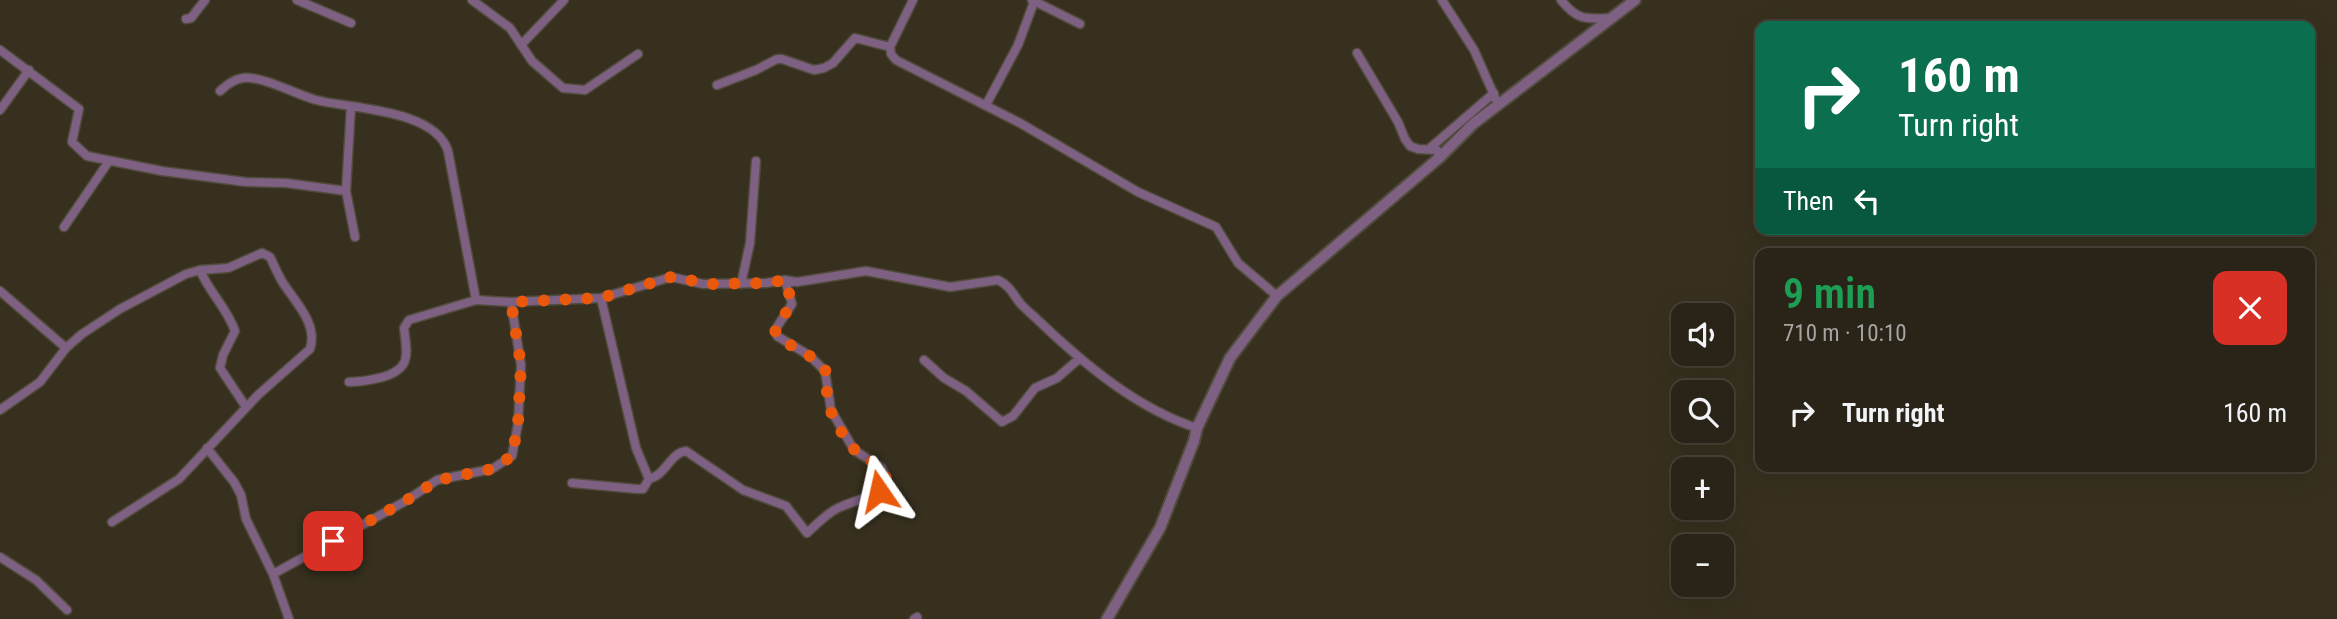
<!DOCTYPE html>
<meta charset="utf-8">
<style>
body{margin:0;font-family:"Roboto Condensed",sans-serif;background:#312c20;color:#f1f3f6;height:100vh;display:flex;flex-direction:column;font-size:26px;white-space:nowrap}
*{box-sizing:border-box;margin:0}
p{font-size:23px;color:#a5a4a1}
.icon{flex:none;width:38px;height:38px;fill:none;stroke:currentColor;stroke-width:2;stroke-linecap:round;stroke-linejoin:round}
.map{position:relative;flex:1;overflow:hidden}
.details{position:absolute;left:1755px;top:248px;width:560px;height:224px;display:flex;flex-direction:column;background:#292417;border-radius:14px;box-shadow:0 7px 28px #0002,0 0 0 2px #454136}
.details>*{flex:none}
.top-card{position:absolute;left:1755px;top:21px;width:560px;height:214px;border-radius:14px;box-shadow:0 7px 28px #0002,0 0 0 2px #454136;background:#0b6e4f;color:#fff;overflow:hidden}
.buttons{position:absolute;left:1671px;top:303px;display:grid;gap:14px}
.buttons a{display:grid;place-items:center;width:63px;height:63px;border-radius:14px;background:#292417;box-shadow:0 7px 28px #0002,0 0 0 2px #454136;font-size:35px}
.pin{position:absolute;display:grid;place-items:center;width:60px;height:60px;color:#fff;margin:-30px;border-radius:14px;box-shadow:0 4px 10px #0006}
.me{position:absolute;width:77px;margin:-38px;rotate:349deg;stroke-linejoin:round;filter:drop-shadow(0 0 5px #0008)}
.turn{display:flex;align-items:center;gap:24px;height:147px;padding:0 28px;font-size:32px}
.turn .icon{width:91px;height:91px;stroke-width:2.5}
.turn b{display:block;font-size:49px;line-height:60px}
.then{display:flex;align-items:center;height:66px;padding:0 28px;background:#0003;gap:14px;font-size:26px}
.round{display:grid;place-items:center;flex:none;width:74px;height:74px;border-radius:14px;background:#312c20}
.overview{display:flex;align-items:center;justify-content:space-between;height:119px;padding:0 28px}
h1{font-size:42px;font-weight:600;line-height:52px;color:#1e9e55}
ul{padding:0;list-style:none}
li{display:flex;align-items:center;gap:21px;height:91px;padding:0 28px}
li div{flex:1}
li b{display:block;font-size:26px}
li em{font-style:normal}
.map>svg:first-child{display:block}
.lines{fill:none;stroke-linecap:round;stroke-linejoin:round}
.minor-casing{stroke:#514b3b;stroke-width:11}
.tertiary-casing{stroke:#514b3b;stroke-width:14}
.minor{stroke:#7e6083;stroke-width:8}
.tertiary{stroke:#7e6083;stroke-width:10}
.route{stroke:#ea580c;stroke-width:12;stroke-dasharray:0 21.6}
</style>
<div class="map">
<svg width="2337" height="619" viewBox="0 0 2337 619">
<rect width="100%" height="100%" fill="#37301f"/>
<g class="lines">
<defs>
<path id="minor" d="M 297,0 L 351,23
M 472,0 L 510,28 L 532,61 L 563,88 L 585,90 L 638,54
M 913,0 L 890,47 L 891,54 L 896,60 L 1020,123 L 1138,192 L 1216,227 L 1238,263 L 1277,296
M 1032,0 L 1080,24
M 1442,0 L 1474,50 L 1498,104
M 1561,0 C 1578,21 1586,19 1611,18
M 186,19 L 191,18 L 205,0
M 521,45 L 564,0
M 0,50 L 79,109 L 72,142 L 87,156 L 162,171 L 246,182 L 286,183 L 346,191
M 1357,53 L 1398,122 L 1405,139 L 1410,146 L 1418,149 L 1437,150 L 1439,158
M 717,85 L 756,70 L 777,59 L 782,59 L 814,70 L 824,68 L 833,63 L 855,38 L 890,47
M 220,91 C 227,85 234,79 243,78 C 263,76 295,94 316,100 C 351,109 435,109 448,151 L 476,300
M 986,105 L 1018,45 L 1034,2
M 351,106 L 346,191 L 355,237
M 0,110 L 29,70
M 1430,148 L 1494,93
M 64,227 L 109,161
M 200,270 C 209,292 227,308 235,331 L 223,355 L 220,368 L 246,407
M 741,284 L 750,243 L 756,161
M 0,291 L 66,348
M 924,360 L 944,378 L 966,391 L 1002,422 L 1013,416 L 1035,388 L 1057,378 L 1080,358
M 349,382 C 361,382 371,380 383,377 C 412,368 407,354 404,328 L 409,320 L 476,300 L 511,302 L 601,298 L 671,277 L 703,284 L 766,283 L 785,280 L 797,282 L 866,271 L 950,287 L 998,280 C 1009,285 1013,294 1020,303 C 1026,310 1034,316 1040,322 C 1085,365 1138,409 1197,428
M 0,410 L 40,382 L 66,348 L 82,334 L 120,309 L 186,274 L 200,270 L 228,268 L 262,253 L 270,257 C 274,265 278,275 283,283 C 296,303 318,324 310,349 L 258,395 L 179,479 L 112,522
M 207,448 L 234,482 L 241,495 L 246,519 L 273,574 L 289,619
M 649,479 C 666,475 670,453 686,451 L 743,490 L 786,506 L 807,533 C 817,524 826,514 838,508 C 855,500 872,498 884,485 L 886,477 L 882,468 L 854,450 L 831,410 L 825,371 L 810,356 L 777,336 L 775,330 L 792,304 L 785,280
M 572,483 L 637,489 L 643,489 L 649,479 L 636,448 L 601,298
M 0,557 L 36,580 L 67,610
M 273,574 L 404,502 L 437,480 L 492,469 L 512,456 L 518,424 L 521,365 L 511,302
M 914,619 L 917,617"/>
<path id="tertiary" d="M 1107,619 L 1160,528 L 1194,441 L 1197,428 L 1230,358 L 1277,296 L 1439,158 L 1473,124 L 1635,0"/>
</defs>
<use href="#minor" class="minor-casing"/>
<use href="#tertiary" class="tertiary-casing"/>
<use href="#minor" class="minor"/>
<use href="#tertiary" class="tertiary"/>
</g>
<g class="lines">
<path class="route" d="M 333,541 L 404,502 L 438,480 L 492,469 L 512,456 L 518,424 L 521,365 L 511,302 L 601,298 L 671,277 L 712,284 L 766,283 L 785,280 L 792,303 L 775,330 L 777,336 C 791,348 814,354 825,370 C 830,378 826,388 827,397 C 829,413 843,437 854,449 C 866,463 900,468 879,491"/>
</g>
</svg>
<div class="buttons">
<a><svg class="icon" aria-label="sound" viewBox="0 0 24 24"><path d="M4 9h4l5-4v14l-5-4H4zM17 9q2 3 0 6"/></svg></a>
<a><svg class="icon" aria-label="search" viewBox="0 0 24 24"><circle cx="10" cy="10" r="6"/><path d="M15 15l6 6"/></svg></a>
<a>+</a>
<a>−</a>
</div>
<div class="pin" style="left:333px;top:541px;background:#d93025"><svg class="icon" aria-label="arrive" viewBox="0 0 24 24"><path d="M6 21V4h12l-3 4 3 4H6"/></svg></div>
<svg class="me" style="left:879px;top:491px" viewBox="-20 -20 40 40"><path d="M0-17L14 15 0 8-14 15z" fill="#ea580c" stroke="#fff" stroke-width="4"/></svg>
<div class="top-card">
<div class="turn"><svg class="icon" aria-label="right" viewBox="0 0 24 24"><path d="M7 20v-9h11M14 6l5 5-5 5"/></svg><div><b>160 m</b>Turn right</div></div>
<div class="then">Then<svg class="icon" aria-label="left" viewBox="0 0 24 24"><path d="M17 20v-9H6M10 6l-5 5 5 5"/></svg></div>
</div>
<section class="details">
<div class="overview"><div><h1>9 min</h1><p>710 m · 10:10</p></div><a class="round" style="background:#d93025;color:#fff"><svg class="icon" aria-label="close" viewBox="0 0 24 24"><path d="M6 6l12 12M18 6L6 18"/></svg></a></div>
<ul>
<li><svg class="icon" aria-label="right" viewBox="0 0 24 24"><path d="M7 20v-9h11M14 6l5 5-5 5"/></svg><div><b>Turn right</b></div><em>160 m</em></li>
</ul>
</section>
</div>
